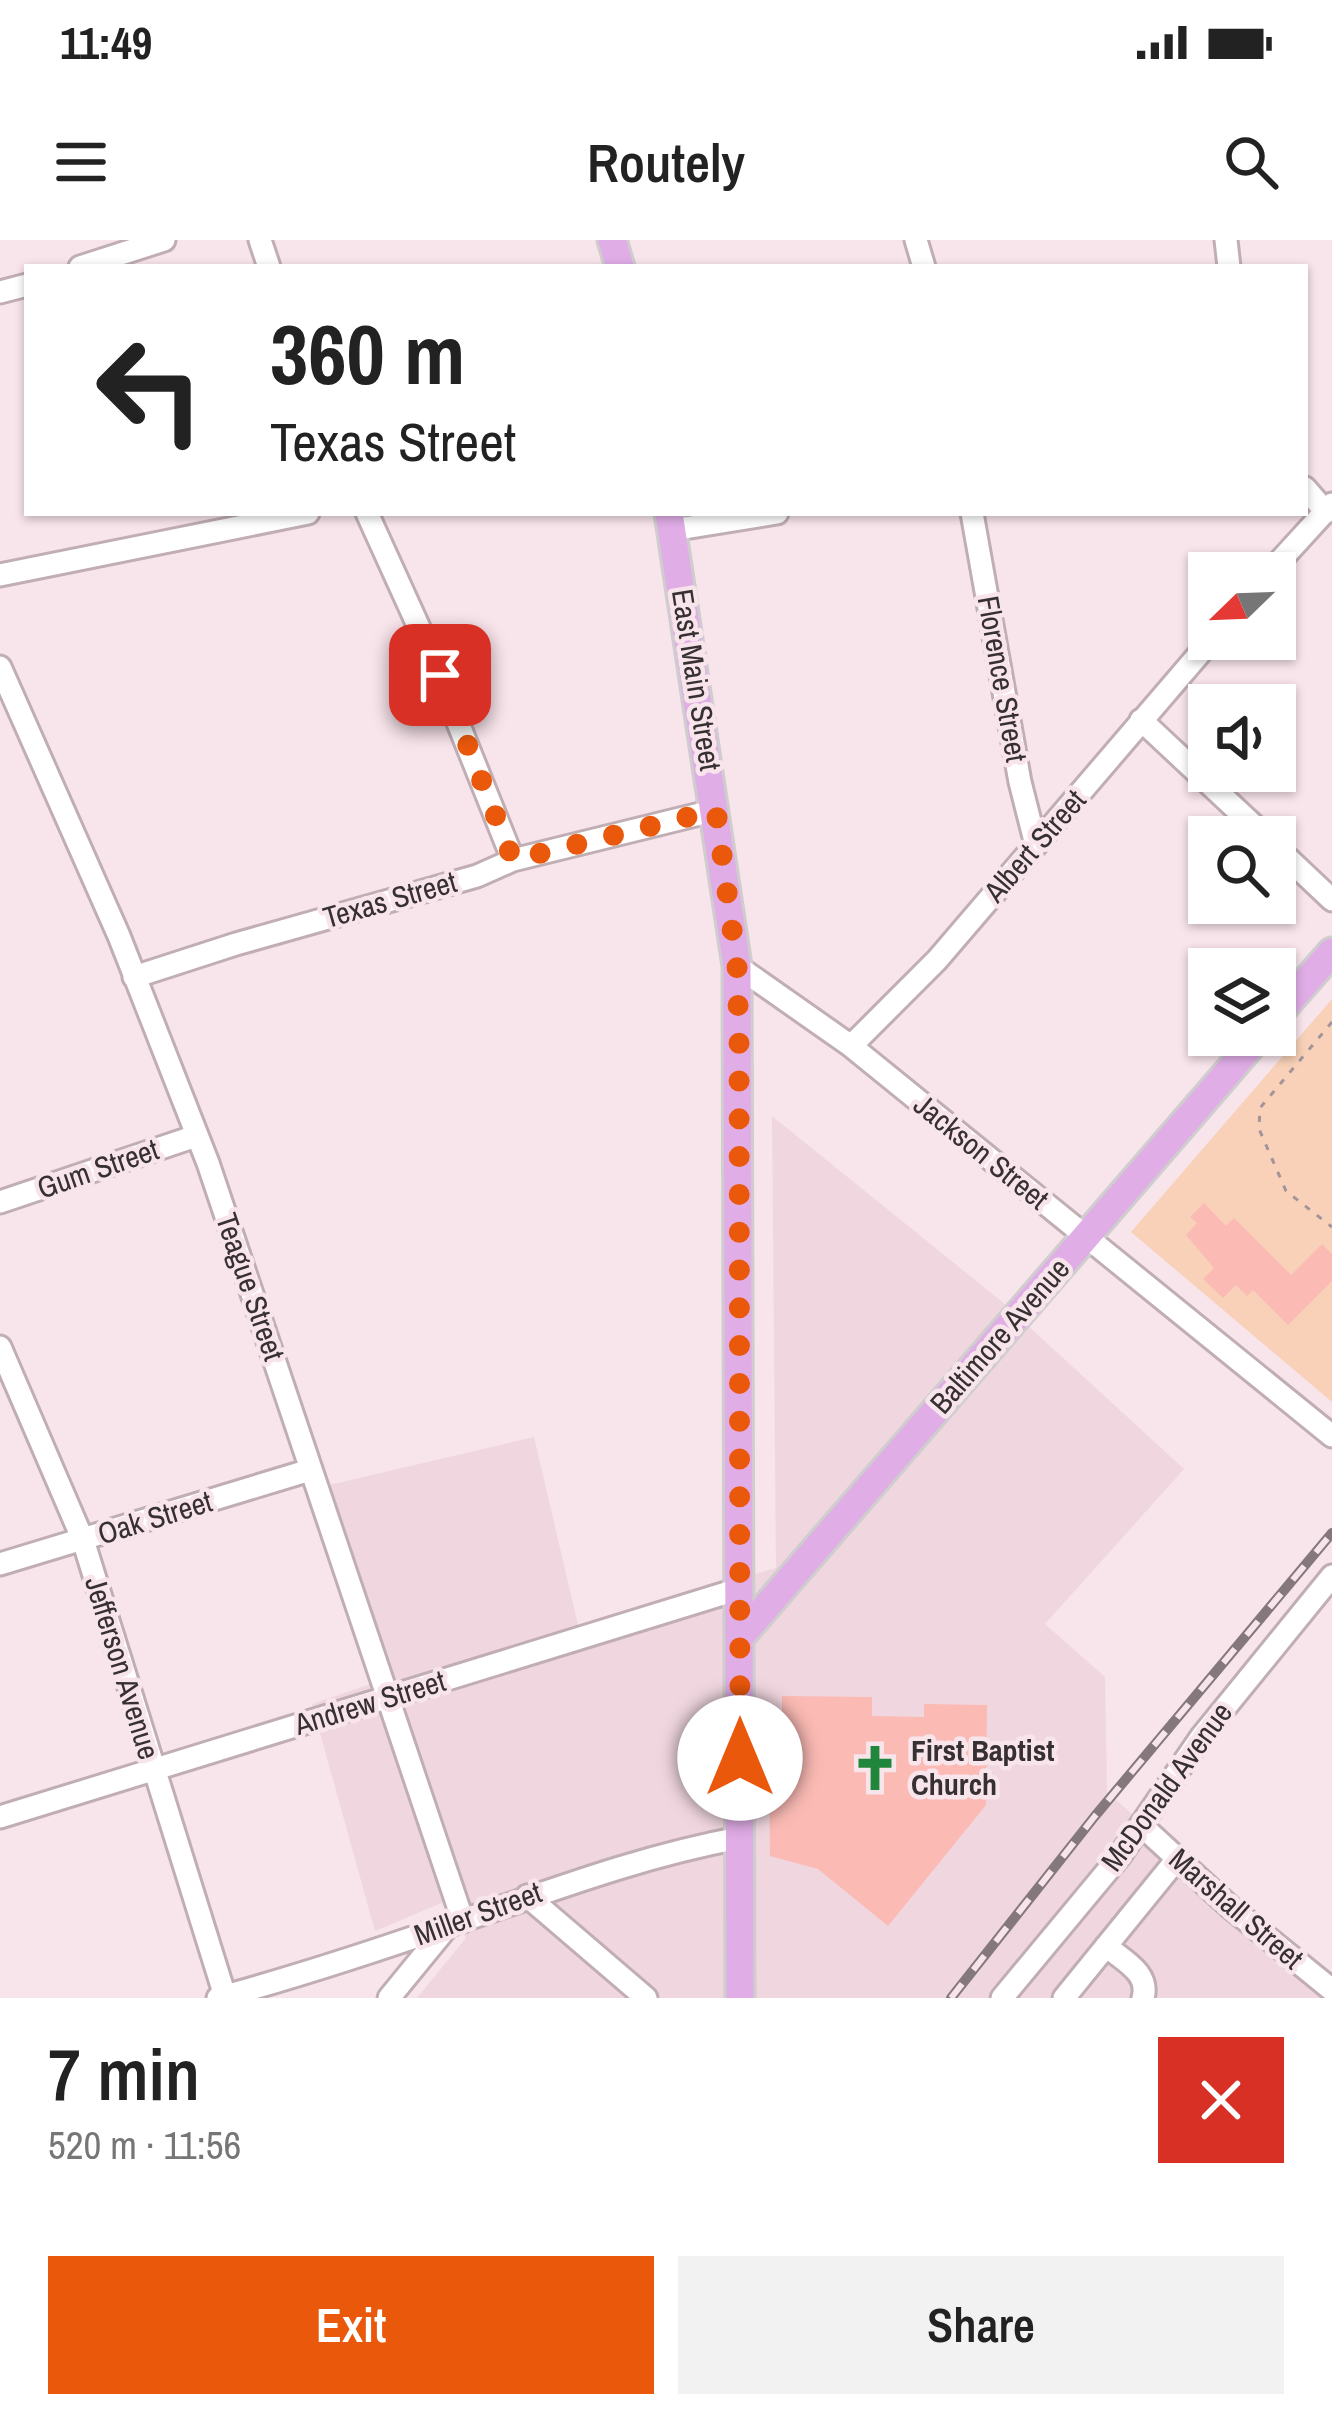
<!DOCTYPE html>
<meta charset="utf-8">
<style>
body{margin:0;font-family:"Archivo Narrow",sans-serif;background:#f2f2f2;color:#222;height:100vh;display:flex;flex-direction:column;font-size:45px;white-space:nowrap}
*{box-sizing:border-box;margin:0}
p{font-size:39px;color:#767676}
.icon{flex:none;width:66px;height:66px;fill:none;stroke:currentColor;stroke-width:2;stroke-linecap:round;stroke-linejoin:round}
.map{position:relative;height:1758px;overflow:hidden}
.sheet{display:flex;flex-direction:column;background:#fff;flex:1}
.sheet>*{flex:none}
.guide{position:absolute;left:24px;top:24px;width:1284px;height:252px;border-radius:0px;box-shadow:0 3px 9px #0004;background:#fff;color:#222;overflow:hidden}
.needle{width:78px;rotate:247deg}
.buttons{position:absolute;left:1188px;top:312px;display:grid;gap:24px}
.buttons a{display:grid;place-items:center;width:108px;height:108px;border-radius:0px;background:#fff;box-shadow:0 3px 9px #0004;font-size:60px}
.pin{position:absolute;display:grid;place-items:center;width:102px;height:102px;color:#fff;margin:-51px;border-radius:24px;box-shadow:0 6px 18px #0006}
.me{position:absolute;width:132px;margin:-66px;rotate:0deg;stroke-linejoin:round;filter:drop-shadow(0 0 9px #0008)}
.turn{display:flex;align-items:center;gap:42px;height:252px;padding:0 48px;font-size:54px}
.turn .icon{width:156px;height:156px;stroke-width:2.5}
.turn b{display:block;font-size:84px;line-height:102px}
.round{display:grid;place-items:center;flex:none;width:126px;height:126px;border-radius:0px;background:#f2f2f2}
.overview{display:flex;align-items:center;justify-content:space-between;height:204px;padding:0 48px}
h1{font-size:72px;font-weight:600;line-height:90px}
.action{display:flex;gap:24px;margin-top:auto;padding:24px 48px}
.action a{flex:1;height:138px;border-radius:0px;background:#ea580c;color:#fff;font-size:48px;font-weight:600;line-height:138px;text-align:center}
.action a+a{background:#f2f2f2;color:#222}
.status{display:flex;justify-content:space-between;align-items:center;height:84px;padding:0 60px;background:#fff;direction:ltr}
.status svg{height:33px;fill:currentColor}
header{display:flex;justify-content:space-between;align-items:center;height:156px;padding:0 48px;background:#fff;font-size:54px;font-weight:600}
.map>svg:first-child{display:block}
.built{fill:#f0d6df}
.green{fill:#f8d1b8}
.building{fill:#fbbab4}
.lines{fill:none;stroke-linecap:round;stroke-linejoin:round}
.minor-casing{stroke:#c1aeb5;stroke-width:27}
.major-casing{stroke:#cfcdce;stroke-width:33}
.path{stroke:#a29499;stroke-width:3;stroke-dasharray:6 9;stroke-linecap:butt}
.minor{stroke:#fff;stroke-width:21}
.major{stroke:#e0ade6;stroke-width:27}
.rail-casing{stroke:#84787c;stroke-width:10}
.rail{stroke:#f8e4eb;stroke-width:6;stroke-dasharray:18;stroke-linecap:butt}
.route{stroke:#ea580c;stroke-width:21;stroke-dasharray:0 37.8}
.labels{text-anchor:middle;stroke-width:9;stroke-linejoin:round;paint-order:stroke}
.street-label{font-size:30px;fill:#373032;stroke:#f8e4eb}
.poi-label{font-size:30px;font-weight:bold;fill:#373032;stroke:#f8e4eb;text-anchor:start}
</style>
<div class="status"><b>11:49</b><svg viewBox="0 0 49 12"><path d="M0 12V9h3v3zM5 12V6h3v6zM10 12V3h3v9zM15 12V0h3v12zM26 1h20v11H26zM47 4h2v5h-2z"/></svg></div>
<header><svg class="icon" aria-label="menu" viewBox="0 0 24 24"><path d="M4 6h16M4 12h16M4 18h16"/></svg>Routely<svg class="icon" aria-label="search" viewBox="0 0 24 24"><circle cx="10" cy="10" r="6"/><path d="M15 15l6 6"/></svg></header>
<div class="map">
<svg width="1332" height="1758" viewBox="0 0 1332 1758">
<rect width="100%" height="100%" fill="#f8e4eb"/>
<path class="built" d="M 772,876 L 1001,1061 L 1184,1229 L 1045,1384 L 1105,1437 L 1107,1552 L 1332,1750 L 1332,1758 L 417,1758 L 466,1698 L 444,1662 L 375,1691 L 312,1464 L 371,1444 L 308,1250 L 534,1197 L 578,1385 L 776,1328 Z"/>
<path class="green" d="M 1332,759 L 1332,1162 L 1131,992 Z"/>
<path class="building" d="M 1204,963 L 1226,986 L 1234,978 L 1291,1035 L 1322,1004 L 1332,1014 L 1332,1041 L 1288,1085 L 1253,1050 L 1247,1056 L 1236,1045 L 1223,1058 L 1203,1039 L 1214,1028 L 1186,995 L 1197,983 L 1190,977 Z
M 782,1456 L 872,1457 L 872,1476 L 924,1477 L 924,1464 L 987,1465 L 986,1565 L 888,1686 L 818,1629 L 770,1616 L 769,1491 L 782,1488 Z"/>
<g class="lines">
<defs>
<path id="minor" d="M 260,0 L 269,27
M 916,0 L 924,27
M 1226,0 L 1229,27
M 80,27 L 164,0
M 0,52 L 27,45
M 1305,248 L 1326,272
M 367,273 L 426,403 L 513,620
M 972,273 L 1020,542 L 1036,605
M 672,290 L 777,273
M 1269,333 L 1332,264
M 0,335 L 308,273
M 0,427 L 119,696 L 208,923 L 463,1681
M 1141,480 L 1266,597
M 1275,606 L 1332,660
M 737,726 L 851,806 L 1332,1196
M 134,737 L 236,704 L 477,636 L 513,620 L 716,570
M 851,806 L 937,720 L 1212,399
M 0,962 L 196,896
M 0,1107 L 83,1300 L 225,1756
M 0,1324 L 310,1230
M 0,1577 L 739,1349
M 1142,1586 L 1230,1667 L 1332,1750
M 527,1656 L 646,1758
M 1106,1706 C 1124,1721 1150,1733 1143,1758
M 218,1758 C 295,1737 372,1712 447,1686 C 545,1653 637,1617 739,1598
M 389,1758 L 447,1687
M 1002,1758 L 1119,1617 L 1202,1496 L 1332,1336
M 1064,1758 L 1177,1619"/>
<path id="major" d="M 612,0 L 620,27
M 669,273 L 737,726 L 740,1758
M 1275,777 L 1332,712
M 740,1397 L 1260,795"/>
</defs>
<use href="#minor" class="minor-casing"/>
<use href="#major" class="major-casing"/>
<path class="path" d="M 1332,782 L 1260,868 L 1259,889 L 1286,951 L 1332,987"/>
<use href="#minor" class="minor"/>
<use href="#major" class="major"/>
<defs>
<path id="rail" d="M 951,1758 L 1095,1576 L 1332,1293"/>
</defs>
<use href="#rail" class="rail-casing"/>
<use href="#rail" class="rail"/>
</g>
<g class="lines">
<path class="route" d="M 440,435 L 513,620 L 716,570 L 737,726 L 739,799 L 740,1518"/>
</g>
<defs>
<symbol id="church-bare" viewBox="-9 -9 18 18"><path d="M-1.2-6h2.4v3.5h3.3v2.4h-3.3V6h-2.4V-.1h-3.3v-2.4h3.3Z" fill="#20863b" stroke="#f8e4eb" stroke-width="2.5" paint-order="stroke"/></symbol>
</defs>
<g fill-rule="evenodd">
<use href="#church-bare" x="842" y="1495" width="66" height="66"/>
</g>
<g class="labels">
<g class="street-label">
<text transform="translate(1002 439) rotate(80)" y="10">Florence Street</text>
<text transform="translate(696 440) rotate(81)" y="10">East Main Street</text>
<text transform="translate(1035 606) rotate(-49)" y="10">Albert Street</text>
<text transform="translate(390 660) rotate(-16)" y="10">Texas Street</text>
<text transform="translate(981 912) rotate(39)" y="10">Jackson Street</text>
<text transform="translate(98 929) rotate(-19)" y="10">Gum Street</text>
<text transform="translate(250 1047) rotate(71)" y="10">Teague Street</text>
<text transform="translate(1000 1096) rotate(-49)" y="10">Baltimore Avenue</text>
<text transform="translate(155 1278) rotate(-17)" y="10">Oak Street</text>
<text transform="translate(122 1428) rotate(73)" y="10">Jefferson Avenue</text>
<text transform="translate(370 1463) rotate(-17)" y="10">Andrew Street</text>
<text transform="translate(1167 1547) rotate(-54)" y="10">McDonald Avenue</text>
<text transform="translate(1236 1669) rotate(41)" y="10">Marshall Street</text>
<text transform="translate(478 1674) rotate(-20)" y="10">Miller Street</text>
</g>
<g class="poi-label">
<text x="911" y="1521">First Baptist<tspan x="911" dy="34">Church</tspan></text>
</g>
</g>
</svg>
<div class="buttons">
<a><svg class="needle" viewBox="-14 -14 28 28"><path d="M0-13l5 13h-10z" fill="#e53935"/><path d="M0 13l5-13h-10z" fill="#767676"/></svg></a>
<a><svg class="icon" aria-label="sound" viewBox="0 0 24 24"><path d="M4 9h4l5-4v14l-5-4H4zM17 9q2 3 0 6"/></svg></a>
<a><svg class="icon" aria-label="search" viewBox="0 0 24 24"><circle cx="10" cy="10" r="6"/><path d="M15 15l6 6"/></svg></a>
<a><svg class="icon" aria-label="layers" viewBox="0 0 24 24"><path d="M12 4l9 5-9 5-9-5zM3 14l9 5 9-5"/></svg></a>
</div>
<div class="pin" style="left:440px;top:435px;background:#d93025"><svg class="icon" aria-label="arrive" viewBox="0 0 24 24"><path d="M6 21V4h12l-3 4 3 4H6"/></svg></div>
<svg class="me" style="left:740px;top:1518px" viewBox="-20 -20 40 40"><circle r="19" fill="#fff"/><path d="M0-13L10 11 0 6-10 11z" fill="#ea580c"/></svg>
<div class="guide">
<div class="turn"><svg class="icon" aria-label="left" viewBox="0 0 24 24"><path d="M17 20v-9H6M10 6l-5 5 5 5"/></svg><div><b>360 m</b>Texas Street</div></div>
</div>
</div>
<section class="sheet">
<div class="overview"><div><h1>7 min</h1><p>520 m · 11:56</p></div><a class="round" style="background:#d93025;color:#fff"><svg class="icon" aria-label="close" viewBox="0 0 24 24"><path d="M6 6l12 12M18 6L6 18"/></svg></a></div>
<div class="action"><a>Exit</a><a>Share</a></div>
</section>
